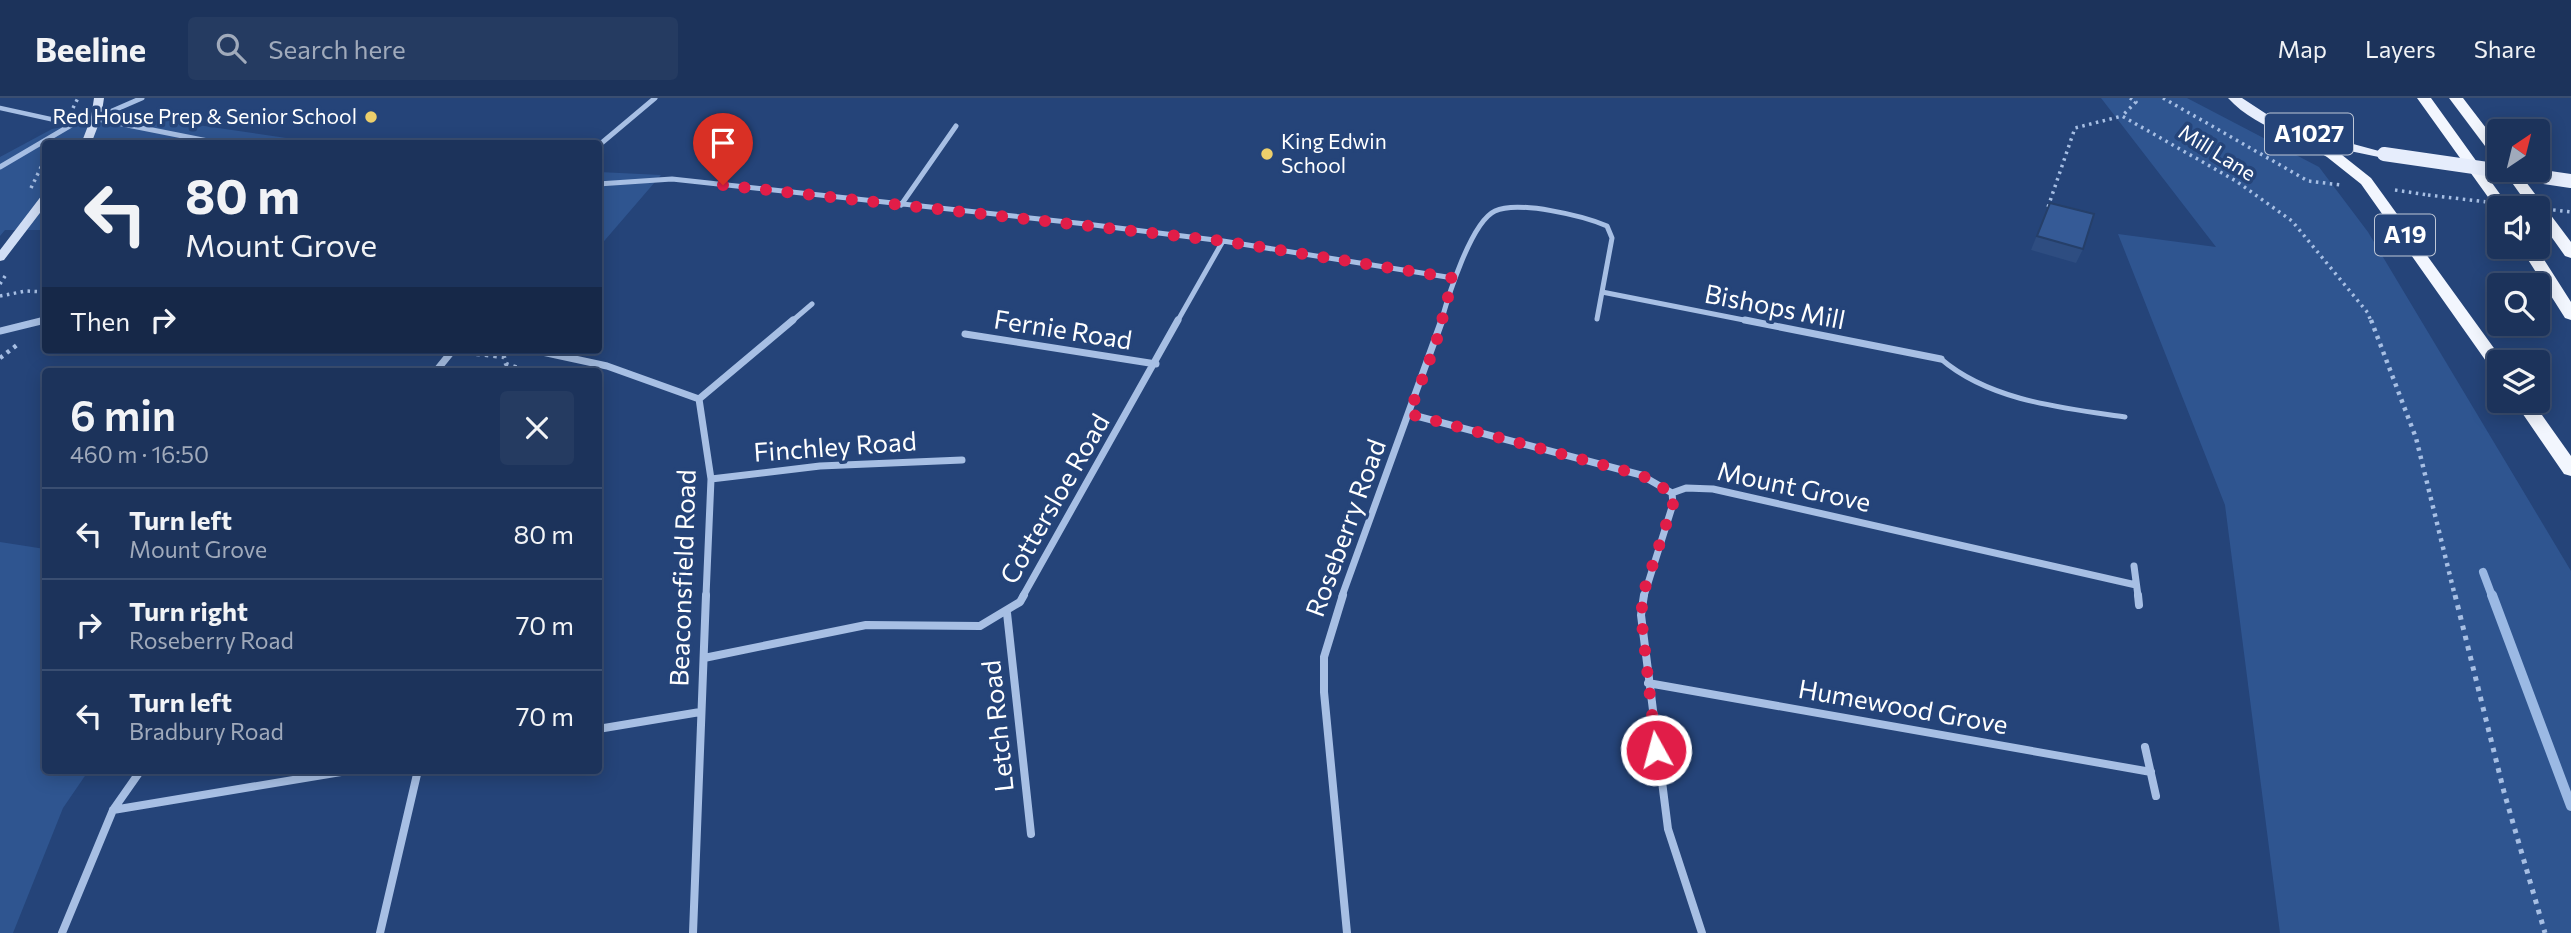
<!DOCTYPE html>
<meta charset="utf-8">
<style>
body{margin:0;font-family:Commissioner,sans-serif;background:#253b61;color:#f1f3f6;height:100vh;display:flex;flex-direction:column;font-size:26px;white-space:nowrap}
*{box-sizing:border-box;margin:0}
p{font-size:23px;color:#a0aabb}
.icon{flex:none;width:38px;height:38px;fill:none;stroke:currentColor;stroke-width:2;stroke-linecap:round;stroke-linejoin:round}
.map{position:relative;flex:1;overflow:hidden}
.drawer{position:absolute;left:42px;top:270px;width:560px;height:406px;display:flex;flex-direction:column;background:#1c335b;border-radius:7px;box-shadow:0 4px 18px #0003,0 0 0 2px #3a4e71}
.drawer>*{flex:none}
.banner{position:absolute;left:42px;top:42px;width:560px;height:214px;border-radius:7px;box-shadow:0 4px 18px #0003,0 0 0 2px #3a4e71;background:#1c335b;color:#f1f3f6;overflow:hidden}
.needle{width:46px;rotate:35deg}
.fabs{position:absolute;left:2487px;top:21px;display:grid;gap:14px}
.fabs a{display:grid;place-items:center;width:63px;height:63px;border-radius:7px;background:#1c335b;box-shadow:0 4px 18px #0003,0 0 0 2px #3a4e71;font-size:35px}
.pin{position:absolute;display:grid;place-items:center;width:60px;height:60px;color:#fff;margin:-72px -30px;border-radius:50% 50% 50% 0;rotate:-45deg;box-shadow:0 0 7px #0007}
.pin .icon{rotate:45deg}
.me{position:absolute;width:77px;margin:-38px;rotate:353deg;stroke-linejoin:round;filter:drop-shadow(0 0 5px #0008)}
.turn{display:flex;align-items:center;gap:24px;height:147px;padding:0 28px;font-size:32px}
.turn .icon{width:91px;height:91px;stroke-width:2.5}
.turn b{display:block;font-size:49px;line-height:60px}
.then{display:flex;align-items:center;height:66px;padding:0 28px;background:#0003;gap:14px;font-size:26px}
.round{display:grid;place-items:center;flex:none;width:74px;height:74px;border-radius:7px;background:#253b61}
.head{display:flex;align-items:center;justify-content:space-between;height:119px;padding:0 28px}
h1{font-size:42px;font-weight:600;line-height:52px}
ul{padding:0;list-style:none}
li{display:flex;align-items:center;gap:21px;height:91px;padding:0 28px;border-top:2px solid #3a4e71}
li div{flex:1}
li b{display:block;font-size:26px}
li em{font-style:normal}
header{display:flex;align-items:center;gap:42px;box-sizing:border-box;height:98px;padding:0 35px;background:#1c335b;border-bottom:2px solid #3a4e71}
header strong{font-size:33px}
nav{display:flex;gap:38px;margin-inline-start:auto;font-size:24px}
.search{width:490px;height:63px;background:#253b61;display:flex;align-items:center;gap:18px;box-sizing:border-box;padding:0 24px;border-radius:7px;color:#a0aabb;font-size:26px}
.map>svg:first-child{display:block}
.green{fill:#2f5590}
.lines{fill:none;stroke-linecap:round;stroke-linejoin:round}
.stream-far1{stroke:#9bb9e4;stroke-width:8}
.stream{stroke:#9bb9e4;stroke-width:10}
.path-far2{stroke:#a7bfe4;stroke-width:3.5;stroke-dasharray:2.5 4.5;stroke-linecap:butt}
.path-far1{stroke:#a7bfe4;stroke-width:4.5;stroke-dasharray:3.5 5;stroke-linecap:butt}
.path{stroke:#a7bfe4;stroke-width:5;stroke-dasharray:4.5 6;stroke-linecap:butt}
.service-far1{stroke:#a7bfe4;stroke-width:4.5}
.service{stroke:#a7bfe4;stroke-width:5}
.minor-far2{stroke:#a7bfe4;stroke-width:5}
.minor-far1{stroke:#a7bfe4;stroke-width:7}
.minor{stroke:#a7bfe4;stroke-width:8}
.secondary{fill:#d0ddf4;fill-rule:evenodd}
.primary{fill:#e6edfc;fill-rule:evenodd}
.trunk{fill:#f2f6fe;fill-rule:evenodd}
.path-bridge{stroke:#a7bfe4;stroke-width:3.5;stroke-dasharray:2.5 4.5;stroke-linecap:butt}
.primary-bridge{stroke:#e6edfc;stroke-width:14}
.wall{fill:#2e4d81}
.building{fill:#355a96;stroke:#253f69;stroke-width:2}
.route{stroke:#e11d48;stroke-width:12;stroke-dasharray:0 21.6}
.poi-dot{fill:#edcf6b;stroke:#254479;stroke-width:2.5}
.labels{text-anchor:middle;stroke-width:7;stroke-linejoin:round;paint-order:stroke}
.far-poi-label{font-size:21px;fill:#fff;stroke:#254479;text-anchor:end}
.far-street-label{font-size:21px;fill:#fff;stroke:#254479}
.shield{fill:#254479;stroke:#bec7d7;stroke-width:2}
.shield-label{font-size:24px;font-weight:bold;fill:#fff}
.street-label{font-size:26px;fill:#fff;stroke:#254479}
</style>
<header>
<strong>Beeline</strong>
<div class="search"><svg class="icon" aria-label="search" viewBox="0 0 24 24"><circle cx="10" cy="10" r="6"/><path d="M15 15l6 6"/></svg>Search here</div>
<nav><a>Map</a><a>Layers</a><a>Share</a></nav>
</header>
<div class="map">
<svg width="2571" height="835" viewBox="0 0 2571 835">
<rect width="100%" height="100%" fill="#254479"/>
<path class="green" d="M 2101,0 L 2187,0 L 2319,69 L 2368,134 L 2571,473 L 2571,835 L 2280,835 L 2225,407 L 2118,136 L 2216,149 Z
M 129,17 L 320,45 L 46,46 L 45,132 L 5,132 L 0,138 L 0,59 L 52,31 Z
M 599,74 L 661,77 L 599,149 Z
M 0,444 L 45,451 L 46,672 L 89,672 L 63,710 L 13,835 L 0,835 Z"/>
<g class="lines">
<path class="stream-far1" d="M 2483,474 L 2492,498"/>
<path class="stream" d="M 2492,497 L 2571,708"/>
<path class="path-far2" d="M 2130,0 L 2136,4 L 2122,18 L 2236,83 L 2292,123 L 2368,215 L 2371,224
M 2163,0 L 2308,83 L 2341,87
M 73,10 L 78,0
M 31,90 L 44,63
M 2395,92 L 2428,97
M 2048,109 L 2075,30 L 2122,18
M 0,186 L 7,175
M 0,198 L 26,193 L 46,194"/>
<path class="path-far1" d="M 2371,222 L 2416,340 L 2455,498
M 468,255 L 504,259 L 506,266 L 527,273
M 0,260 L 17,247"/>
<path class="path" d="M 2455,497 L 2504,694 L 2545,835"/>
<path class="service-far1" d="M 0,10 L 73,26"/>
<path class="service" d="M 1941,261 C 1990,303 2063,310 2125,319"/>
<path class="minor-far2" d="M 97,21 L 223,46
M 598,48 L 655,0
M 0,69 L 73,26 L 96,20 L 142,0
M 598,86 L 672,81 L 1086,126 L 1223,143 L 1453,180
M 901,107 L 956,28
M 1602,194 L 1754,224
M 38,224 L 46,222
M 791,224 L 812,206
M 1177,224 L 1223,143
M 1441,224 C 1448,199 1471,124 1495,113 C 1518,102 1584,118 1607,128 L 1612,140 L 1597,221"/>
<path class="minor-far1" d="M 1745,222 L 1941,261
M 0,233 L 45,222
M 965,236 L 1156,266
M 533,252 L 607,268 L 699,301 L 711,381 L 706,498
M 436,273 L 453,252
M 699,301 L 793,222
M 1409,316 L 1641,377 L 1672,395 L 1686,390 L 1713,391 L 2136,487
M 711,381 L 820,368 L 962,362
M 2134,468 L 2138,498
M 1023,498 L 1178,222
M 1342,498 L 1442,222
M 1644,498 L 1673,406 L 1672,395"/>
<path class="minor" d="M 1343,497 L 1324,559 L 1324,594 L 1347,835
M 1644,497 L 1641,517 L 1668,731 L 1702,835
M 2138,497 L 2139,507
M 1007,515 L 1031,736
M 704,560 L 866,527 L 980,528 L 1020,504 L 1024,497
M 1648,585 L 2151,674
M 598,631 L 700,614
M 2145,649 L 2156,698
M 113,712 L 353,672
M 62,835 L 113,712 L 141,672
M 380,835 L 418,672
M 693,835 L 706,497"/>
<path class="secondary" d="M 94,0 L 104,0 L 101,20 L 91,46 L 81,46 L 91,20 Z
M 46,96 L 46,107 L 4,162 L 0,163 L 0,152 L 42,97 Z"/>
<path class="primary" d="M 2228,0 L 2242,0 L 2271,19 L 2309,34 L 2390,56 L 2384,60 C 2334,49 2264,40 2228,0 Z"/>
<path class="trunk" d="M 2417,0 L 2431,0 L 2510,110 L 2499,110 L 2498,113 Z
M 2449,0 L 2463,0 L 2499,47 L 2499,61 L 2494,60 Z
M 2287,25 L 2337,53 L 2371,80 L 2504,264 L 2499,264 L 2499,274 L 2493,273 L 2361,86 L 2327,59 L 2282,32 L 2282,26 Z
M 2503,72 L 2517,72 L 2571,144 L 2571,160 L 2565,158 L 2538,120 L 2538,110 L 2530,110 Z
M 2520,149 L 2536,149 L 2571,204 L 2571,222 L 2565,220 Z
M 2514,303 L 2532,303 L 2571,358 L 2571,378 L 2564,376 Z"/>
<path class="path-bridge" d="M 2428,97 L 2571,114"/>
<path class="primary-bridge" d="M 2384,56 L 2571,83"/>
</g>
<path class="wall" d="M 2050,105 L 2083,151 L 2076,165 L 2031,152 Z"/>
<path class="building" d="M 2050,105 L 2094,116 L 2083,151 L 2037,138 Z"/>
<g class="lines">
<path class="route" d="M 723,87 L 1223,143 L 1453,180 L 1436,245 L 1409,316 L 1641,377 L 1672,395 L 1673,406 L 1644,493 L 1641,517 L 1656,652"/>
</g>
<g class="poi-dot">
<circle cx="371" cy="19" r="7"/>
<circle cx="1267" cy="56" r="7"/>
</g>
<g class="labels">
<g class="far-poi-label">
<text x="357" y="26">Red House Prep &amp; Senior School</text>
<text x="1281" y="51" text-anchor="start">King Edwin<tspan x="1281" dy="24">School</tspan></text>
</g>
<g class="far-street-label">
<text transform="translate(2217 55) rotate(32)" y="7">Mill Lane</text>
</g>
<g class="shield">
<rect x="2265" y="15.5" width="88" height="41" rx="5"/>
<rect x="2375" y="116.5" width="60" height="41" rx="5"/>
</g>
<g class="shield-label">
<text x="2309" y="44">A1027</text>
<text x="2405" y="145">A19</text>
</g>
<g class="street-label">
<text transform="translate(1775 209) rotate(11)" y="9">Bishops Mill</text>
<text transform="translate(1063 232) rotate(9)" y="9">Fernie Road</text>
<text transform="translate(835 349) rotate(-4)" y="9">Finchley Road</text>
<text transform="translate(1794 389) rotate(12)" y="9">Mount Grove</text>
<text transform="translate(1055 401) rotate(-60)" y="9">Cottersloe Road</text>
<text transform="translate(1346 430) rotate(-70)" y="9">Roseberry Road</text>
<text transform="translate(683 480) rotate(-88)" y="9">Beaconsfield Road</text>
<text transform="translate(1903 609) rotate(10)" y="9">Humewood Grove</text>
<text transform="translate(998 628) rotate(-96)" y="9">Letch Road</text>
</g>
</g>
</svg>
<div class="fabs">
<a><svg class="needle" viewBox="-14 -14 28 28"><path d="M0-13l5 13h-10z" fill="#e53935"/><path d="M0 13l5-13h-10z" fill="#a0aabb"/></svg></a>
<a><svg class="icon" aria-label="sound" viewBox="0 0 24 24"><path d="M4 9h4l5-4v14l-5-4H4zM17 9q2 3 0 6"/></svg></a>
<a><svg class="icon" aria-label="search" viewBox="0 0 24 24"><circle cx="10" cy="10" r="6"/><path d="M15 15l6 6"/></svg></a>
<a><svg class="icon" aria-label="layers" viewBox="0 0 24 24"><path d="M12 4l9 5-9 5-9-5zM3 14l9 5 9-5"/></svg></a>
</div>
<div class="pin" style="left:723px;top:87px;background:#d93025"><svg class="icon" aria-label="arrive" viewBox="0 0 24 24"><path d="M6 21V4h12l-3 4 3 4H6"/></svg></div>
<svg class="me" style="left:1656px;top:652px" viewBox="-20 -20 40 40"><circle r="17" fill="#e11d48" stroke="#fff" stroke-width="3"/><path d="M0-11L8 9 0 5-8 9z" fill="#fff"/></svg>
<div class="banner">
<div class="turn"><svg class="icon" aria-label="left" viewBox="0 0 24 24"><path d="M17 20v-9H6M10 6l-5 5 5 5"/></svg><div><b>80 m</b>Mount Grove</div></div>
<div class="then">Then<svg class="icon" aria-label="right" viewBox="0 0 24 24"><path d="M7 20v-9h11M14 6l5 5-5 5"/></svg></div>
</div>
<section class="drawer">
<div class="head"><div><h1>6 min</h1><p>460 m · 16:50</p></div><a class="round"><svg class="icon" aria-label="close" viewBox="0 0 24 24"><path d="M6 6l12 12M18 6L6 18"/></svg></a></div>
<ul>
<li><svg class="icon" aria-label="left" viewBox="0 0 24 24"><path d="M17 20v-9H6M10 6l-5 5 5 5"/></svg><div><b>Turn left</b><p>Mount Grove</p></div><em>80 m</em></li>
<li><svg class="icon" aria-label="right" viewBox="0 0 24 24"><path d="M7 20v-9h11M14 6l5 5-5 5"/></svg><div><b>Turn right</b><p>Roseberry Road</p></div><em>70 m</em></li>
<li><svg class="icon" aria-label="left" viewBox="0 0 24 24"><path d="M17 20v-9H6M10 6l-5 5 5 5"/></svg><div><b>Turn left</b><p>Bradbury Road</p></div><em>70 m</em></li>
</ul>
</section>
</div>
